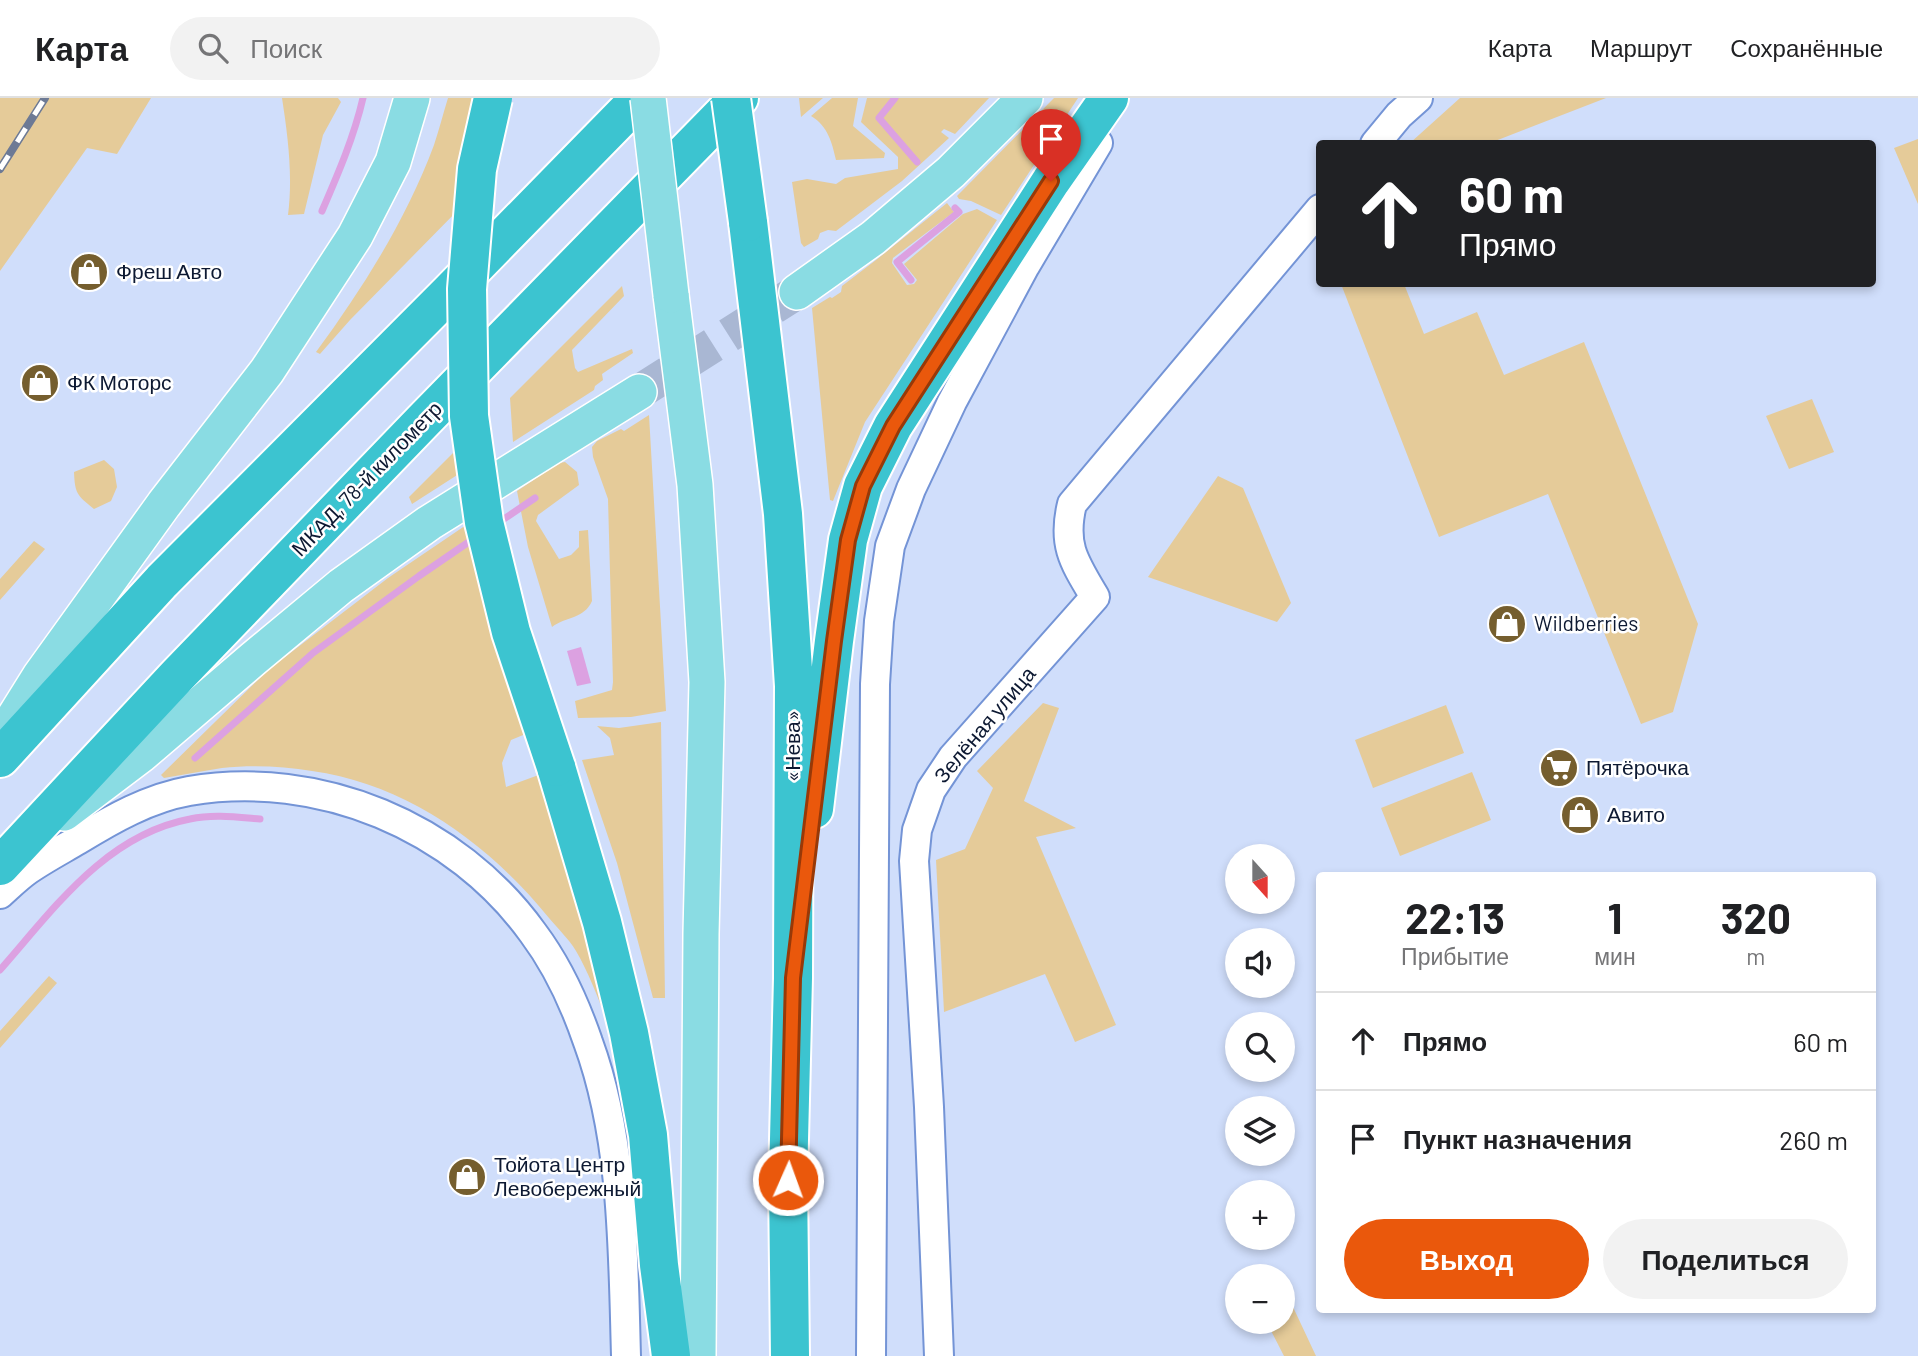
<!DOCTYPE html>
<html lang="ru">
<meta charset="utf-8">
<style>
body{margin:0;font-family:Barlow,sans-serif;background:#f2f2f2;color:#202124;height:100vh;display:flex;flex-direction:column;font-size:26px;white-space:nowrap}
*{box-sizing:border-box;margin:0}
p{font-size:23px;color:#757577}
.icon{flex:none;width:38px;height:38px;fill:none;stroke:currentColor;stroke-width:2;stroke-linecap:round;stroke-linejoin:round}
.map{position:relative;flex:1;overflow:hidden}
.drawer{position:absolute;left:1316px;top:774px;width:560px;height:441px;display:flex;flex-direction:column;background:#fff;border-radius:7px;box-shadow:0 4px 10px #0003}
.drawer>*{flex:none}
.hud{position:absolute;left:1316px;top:42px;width:560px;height:147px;border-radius:7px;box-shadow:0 4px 10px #0003;background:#202124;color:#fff;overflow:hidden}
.needle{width:46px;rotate:159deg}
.controls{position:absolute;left:1225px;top:746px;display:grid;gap:14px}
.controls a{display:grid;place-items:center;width:70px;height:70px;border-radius:50%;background:#fff;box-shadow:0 4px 10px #0003;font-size:35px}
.pin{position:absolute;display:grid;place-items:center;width:60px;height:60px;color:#fff;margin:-72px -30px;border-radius:50% 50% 50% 0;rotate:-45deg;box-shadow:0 0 7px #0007}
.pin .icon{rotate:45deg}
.me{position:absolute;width:77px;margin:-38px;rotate:2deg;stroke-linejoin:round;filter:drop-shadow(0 0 5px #0008)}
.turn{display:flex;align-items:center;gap:24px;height:147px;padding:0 28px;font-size:32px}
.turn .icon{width:91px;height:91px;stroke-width:2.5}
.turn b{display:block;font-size:49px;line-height:60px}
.eta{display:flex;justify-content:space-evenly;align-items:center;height:119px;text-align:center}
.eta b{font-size:42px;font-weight:700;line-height:49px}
.action{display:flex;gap:14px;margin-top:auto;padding:14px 28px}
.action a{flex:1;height:80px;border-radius:42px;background:#ea580c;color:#fff;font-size:28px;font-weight:700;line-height:80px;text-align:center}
.action a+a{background:#f2f2f2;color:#202124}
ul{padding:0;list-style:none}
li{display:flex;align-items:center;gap:21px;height:98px;padding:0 28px;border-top:2px solid #e0e0e0}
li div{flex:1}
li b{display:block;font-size:26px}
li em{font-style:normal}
header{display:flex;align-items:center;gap:42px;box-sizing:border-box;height:98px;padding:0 35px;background:#fff;border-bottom:2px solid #e0e0e0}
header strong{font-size:33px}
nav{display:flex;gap:38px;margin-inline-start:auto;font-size:24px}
.search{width:490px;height:63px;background:#f2f2f2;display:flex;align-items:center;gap:18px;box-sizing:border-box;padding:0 24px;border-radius:38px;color:#757577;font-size:26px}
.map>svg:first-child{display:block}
.green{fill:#e5cb99}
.water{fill:#dca1e1}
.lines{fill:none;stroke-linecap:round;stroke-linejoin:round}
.stream{stroke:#dca1e1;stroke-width:7}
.major-tunnel{stroke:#a9b7d3;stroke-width:35;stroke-dasharray:35 18;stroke-linecap:butt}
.minor-casing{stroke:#7494d6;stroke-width:32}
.major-casing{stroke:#fff;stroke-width:38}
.highway-casing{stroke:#fff;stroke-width:42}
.minor{stroke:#fff;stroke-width:28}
.major{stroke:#8adce3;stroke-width:35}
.highway{stroke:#3cc4d0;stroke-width:38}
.rail-casing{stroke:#6d7a95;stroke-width:8}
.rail{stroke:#fff;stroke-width:5;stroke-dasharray:16;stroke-linecap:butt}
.major-bridge-casing{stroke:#fff;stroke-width:38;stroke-linecap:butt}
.highway-bridge-casing{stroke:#fff;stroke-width:42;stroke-linecap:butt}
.major-bridge{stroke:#8adce3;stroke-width:35}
.highway-bridge{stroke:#3cc4d0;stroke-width:38}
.route-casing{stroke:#983908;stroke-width:18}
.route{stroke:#ea580c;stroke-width:12}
.labels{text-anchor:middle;stroke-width:5;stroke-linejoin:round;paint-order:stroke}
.poi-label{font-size:21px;fill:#0d1932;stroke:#fff;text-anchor:start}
.street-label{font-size:21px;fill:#0d1932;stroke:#fff}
</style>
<header>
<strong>Карта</strong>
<div class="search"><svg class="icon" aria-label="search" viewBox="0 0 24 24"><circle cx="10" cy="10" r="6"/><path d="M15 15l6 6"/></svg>Поиск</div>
<nav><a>Карта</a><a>Маршрут</a><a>Сохранённые</a></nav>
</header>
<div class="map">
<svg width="1918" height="1258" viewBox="0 0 1918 1258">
<rect width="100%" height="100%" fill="#d0defb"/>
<path class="green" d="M 0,0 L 151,0 L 117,56 L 87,50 L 0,173 Z
M 282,0 L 338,0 L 341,4 L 323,37 L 304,116 L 288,117 C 293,78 288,39 282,0 Z
M 448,0 L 480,0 L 463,107 L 350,222 L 320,256 L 316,254 C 363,190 406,122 434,47 C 439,32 443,16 448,0 Z
M 799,0 L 823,0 L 801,19 Z
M 832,0 L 858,0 L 853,28 L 885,55 L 884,60 L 836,62 C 832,45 828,28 811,18 Z
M 867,0 L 989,0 L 955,36 L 944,31 L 941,34 L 949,40 L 902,83 L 836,133 L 828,132 L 820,135 L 818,141 L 804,149 L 801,145 L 792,84 L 807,81 L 836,86 L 845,80 L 898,71 L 898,59 L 861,24 Z
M 1054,0 L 1078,0 L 1001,117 L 971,103 L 959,101 L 957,98 Z
M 1460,0 L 1606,0 L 1490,45 L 1410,45 Z
M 1918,41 L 1918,106 L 1894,50 Z
M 947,105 L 954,114 L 893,160 L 892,165 L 907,187 L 914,186 L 917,182 L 904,166 L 963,116 L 977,111 L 997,122 L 865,324 L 833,403 L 830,402 L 812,210 L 830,199 L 832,200 L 841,194 L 842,188 L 876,162 Z
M 1341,186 L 1404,186 L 1424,236 L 1477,214 L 1504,277 L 1584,244 L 1698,526 L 1673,614 L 1641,626 L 1548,396 L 1439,439 Z
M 622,188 L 624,198 L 572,252 L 575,270 L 578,274 L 632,251 L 633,255 L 602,276 L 603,282 L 595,288 L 594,292 L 513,344 L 510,300 Z
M 1812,301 L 1834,354 L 1789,371 L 1766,318 Z
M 649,317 L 666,613 L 631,619 L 578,620 L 575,603 L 612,592 L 613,584 L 608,401 L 593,359 L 592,349 L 597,343 L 621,331 L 624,333 Z
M 462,346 L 465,372 L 412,406 L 409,399 Z
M 104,362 L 114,371 L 117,389 L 111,403 L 94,411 C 77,397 75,396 74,374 Z
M 565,364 L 577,374 L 579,387 L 538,417 L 536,423 L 559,461 L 571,457 L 579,449 L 579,433 L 588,432 L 592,503 C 584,521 567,518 552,529 L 528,449 L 517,393 L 559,365 Z
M 1218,378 L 1243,390 L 1291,505 L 1277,524 L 1148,479 Z
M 475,421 L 528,635 L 511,642 L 502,665 L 506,689 L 544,675 L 610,931 C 600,905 590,877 576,853 C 569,841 558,831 549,820 C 490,747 407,686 312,673 C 283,668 250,667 222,670 C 202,673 183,677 164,680 L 161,677 L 268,572 L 388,480 Z
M 34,443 L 45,451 L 0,502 L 0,481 Z
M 1043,605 L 1059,610 L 1024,703 L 1076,730 L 1036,739 L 1116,927 L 1075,944 L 1045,876 L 944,914 L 936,762 L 965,751 L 993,690 L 977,673 Z
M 1446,607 L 1464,655 L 1373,690 L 1355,642 Z
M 661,624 L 665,900 L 653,900 L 617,765 L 582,662 L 614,657 L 610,640 L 597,628 L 619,630 Z
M 1472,674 L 1491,722 L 1400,758 L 1381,710 Z
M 49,878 L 57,885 L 0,950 L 0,933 Z
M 1293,1209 L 1316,1258 L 1284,1258 L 1266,1223 L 1283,1223 L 1283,1214 Z"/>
<path class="water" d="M 581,549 L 591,585 L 577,588 L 567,553 Z"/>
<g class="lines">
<path class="stream" d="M 895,0 L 879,20 L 917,64
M 322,113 C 338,76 354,39 363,0
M 911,182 L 897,164 L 959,114 L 955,110
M 498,425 L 535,400
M 195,660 L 313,555 L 419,478 L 476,439
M 0,872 C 53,812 105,737 190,721 C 213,716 236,719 260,721"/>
<path class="major-tunnel" d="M 639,294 L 797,194"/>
<defs>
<path id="minor" d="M 1375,46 L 1399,17 L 1418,0
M 0,796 C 9,788 18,779 28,772 C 44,761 61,752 78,742 C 112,721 149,700 189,693 C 319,671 456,728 533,835 C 557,867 575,906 588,944 C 624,1042 623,1155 626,1258
M 871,1258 L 875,586 L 879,523 L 890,448 L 911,391 L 952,304 L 1025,168 L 1098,45
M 939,1258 L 929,1009 L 914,763 L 917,732 L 931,692 L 953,659 L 1095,499 C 1074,464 1062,447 1072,406 L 1320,111"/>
<path id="major" d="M 797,194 L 873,140 L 951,74 L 1025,0
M 671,197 L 695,387 L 707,584 L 701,836 L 698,1258
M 0,642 L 40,578 L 164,406 L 267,273 L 355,138 L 393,64 L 412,0
M 64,715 L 142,656 L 253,561 L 341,488 L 429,425 L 639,294"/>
<path id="highway" d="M 748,124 L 783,416 L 794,588 L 793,880 L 788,1082 L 790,1258
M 0,660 L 162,483 L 450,194 L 640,0
M 556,669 L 602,824 L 629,935 L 648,1037 L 659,1167 L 671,1258
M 814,711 L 834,543 L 848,442 L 863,388 L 893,328 L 1051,83 L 1109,0
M 0,768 L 177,578 L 423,323 L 739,0"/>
</defs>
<use href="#minor" class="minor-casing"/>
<use href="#major" class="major-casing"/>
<use href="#highway" class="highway-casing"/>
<use href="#minor" class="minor"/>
<use href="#major" class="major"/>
<use href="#highway" class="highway"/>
<defs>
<path id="rail" d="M 0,71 L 45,0"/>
</defs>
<use href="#rail" class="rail-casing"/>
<use href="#rail" class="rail"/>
<defs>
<path id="major-bridge" d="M 648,0 L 671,197"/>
<path id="highway-bridge" d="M 493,0 L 477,71 L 467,191 L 469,318 L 484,424 L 511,534 L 556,669
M 731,0 L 748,124"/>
</defs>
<use href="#major-bridge" class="major-bridge-casing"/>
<use href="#highway-bridge" class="highway-bridge-casing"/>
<use href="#major-bridge" class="major-bridge"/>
<use href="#highway-bridge" class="highway-bridge"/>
</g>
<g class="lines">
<defs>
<path id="route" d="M 788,1082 L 793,880 L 834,543 L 848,442 L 863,388 L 893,328 L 1051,83"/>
</defs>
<use href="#route" class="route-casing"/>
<use href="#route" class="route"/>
</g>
<defs>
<symbol id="shop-disc" viewBox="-11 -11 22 22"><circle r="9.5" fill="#755e2e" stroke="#fff"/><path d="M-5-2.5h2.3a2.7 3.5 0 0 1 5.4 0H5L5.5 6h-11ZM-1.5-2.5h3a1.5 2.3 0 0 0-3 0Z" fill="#fff"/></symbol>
<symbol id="supermarket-disc" viewBox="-11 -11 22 22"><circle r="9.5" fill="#755e2e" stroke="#fff"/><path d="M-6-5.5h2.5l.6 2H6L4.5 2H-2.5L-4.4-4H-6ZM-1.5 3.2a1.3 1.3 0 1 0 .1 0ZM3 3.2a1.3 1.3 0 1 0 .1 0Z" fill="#fff"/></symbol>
</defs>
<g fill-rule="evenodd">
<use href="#shop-disc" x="67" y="152" width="44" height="44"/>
<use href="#shop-disc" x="18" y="263" width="44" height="44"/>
<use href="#shop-disc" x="1485" y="504" width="44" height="44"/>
<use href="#supermarket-disc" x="1537" y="648" width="44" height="44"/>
<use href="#shop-disc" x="1558" y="695" width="44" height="44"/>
<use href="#shop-disc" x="445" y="1057" width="44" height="44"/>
</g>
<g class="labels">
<g class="poi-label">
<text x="116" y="181">Фреш Авто</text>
<text x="67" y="292">ФК Моторс</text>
<text x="1534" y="533">Wildberries</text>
<text x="1586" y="677">Пятёрочка</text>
<text x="1607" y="724">Авито</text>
<text x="494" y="1074">Тойота Центр<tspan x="494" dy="24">Левобережный</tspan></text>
</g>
<g class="street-label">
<text transform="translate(367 381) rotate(-46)" y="7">МКАД, 78-й километр</text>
<text transform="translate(985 627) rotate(-50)" y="7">Зелёная улица</text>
<text transform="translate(793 648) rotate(-90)" y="7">«Нева»</text>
</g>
</g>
</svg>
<div class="controls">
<a><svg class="needle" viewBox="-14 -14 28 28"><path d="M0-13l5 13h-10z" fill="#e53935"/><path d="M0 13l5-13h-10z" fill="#757577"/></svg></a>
<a><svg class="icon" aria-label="sound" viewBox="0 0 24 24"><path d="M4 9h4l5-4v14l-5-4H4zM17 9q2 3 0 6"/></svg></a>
<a><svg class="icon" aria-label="search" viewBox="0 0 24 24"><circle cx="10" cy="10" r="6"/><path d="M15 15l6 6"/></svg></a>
<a><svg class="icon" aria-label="layers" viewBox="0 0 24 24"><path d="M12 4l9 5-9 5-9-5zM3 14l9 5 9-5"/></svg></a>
<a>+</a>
<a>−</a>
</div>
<div class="pin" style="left:1051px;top:83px;background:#d93025"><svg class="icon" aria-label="arrive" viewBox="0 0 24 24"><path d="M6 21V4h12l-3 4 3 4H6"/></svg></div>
<svg class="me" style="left:788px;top:1082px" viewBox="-20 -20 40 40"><circle r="17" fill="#ea580c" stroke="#fff" stroke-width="3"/><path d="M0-11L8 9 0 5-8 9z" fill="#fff"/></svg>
<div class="hud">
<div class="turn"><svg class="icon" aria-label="ahead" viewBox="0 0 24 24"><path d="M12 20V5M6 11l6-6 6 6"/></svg><div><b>60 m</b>Прямо</div></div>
</div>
<section class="drawer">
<div class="eta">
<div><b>22:13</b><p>Прибытие</p></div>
<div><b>1</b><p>мин</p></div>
<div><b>320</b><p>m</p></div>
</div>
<ul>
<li><svg class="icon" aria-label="ahead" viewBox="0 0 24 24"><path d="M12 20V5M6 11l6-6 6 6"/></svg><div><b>Прямо</b></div><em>60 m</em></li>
<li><svg class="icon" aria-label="arrive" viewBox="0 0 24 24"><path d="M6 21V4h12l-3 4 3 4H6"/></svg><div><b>Пункт назначения</b></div><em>260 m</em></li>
</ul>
<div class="action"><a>Выход</a><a>Поделиться</a></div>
</section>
</div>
